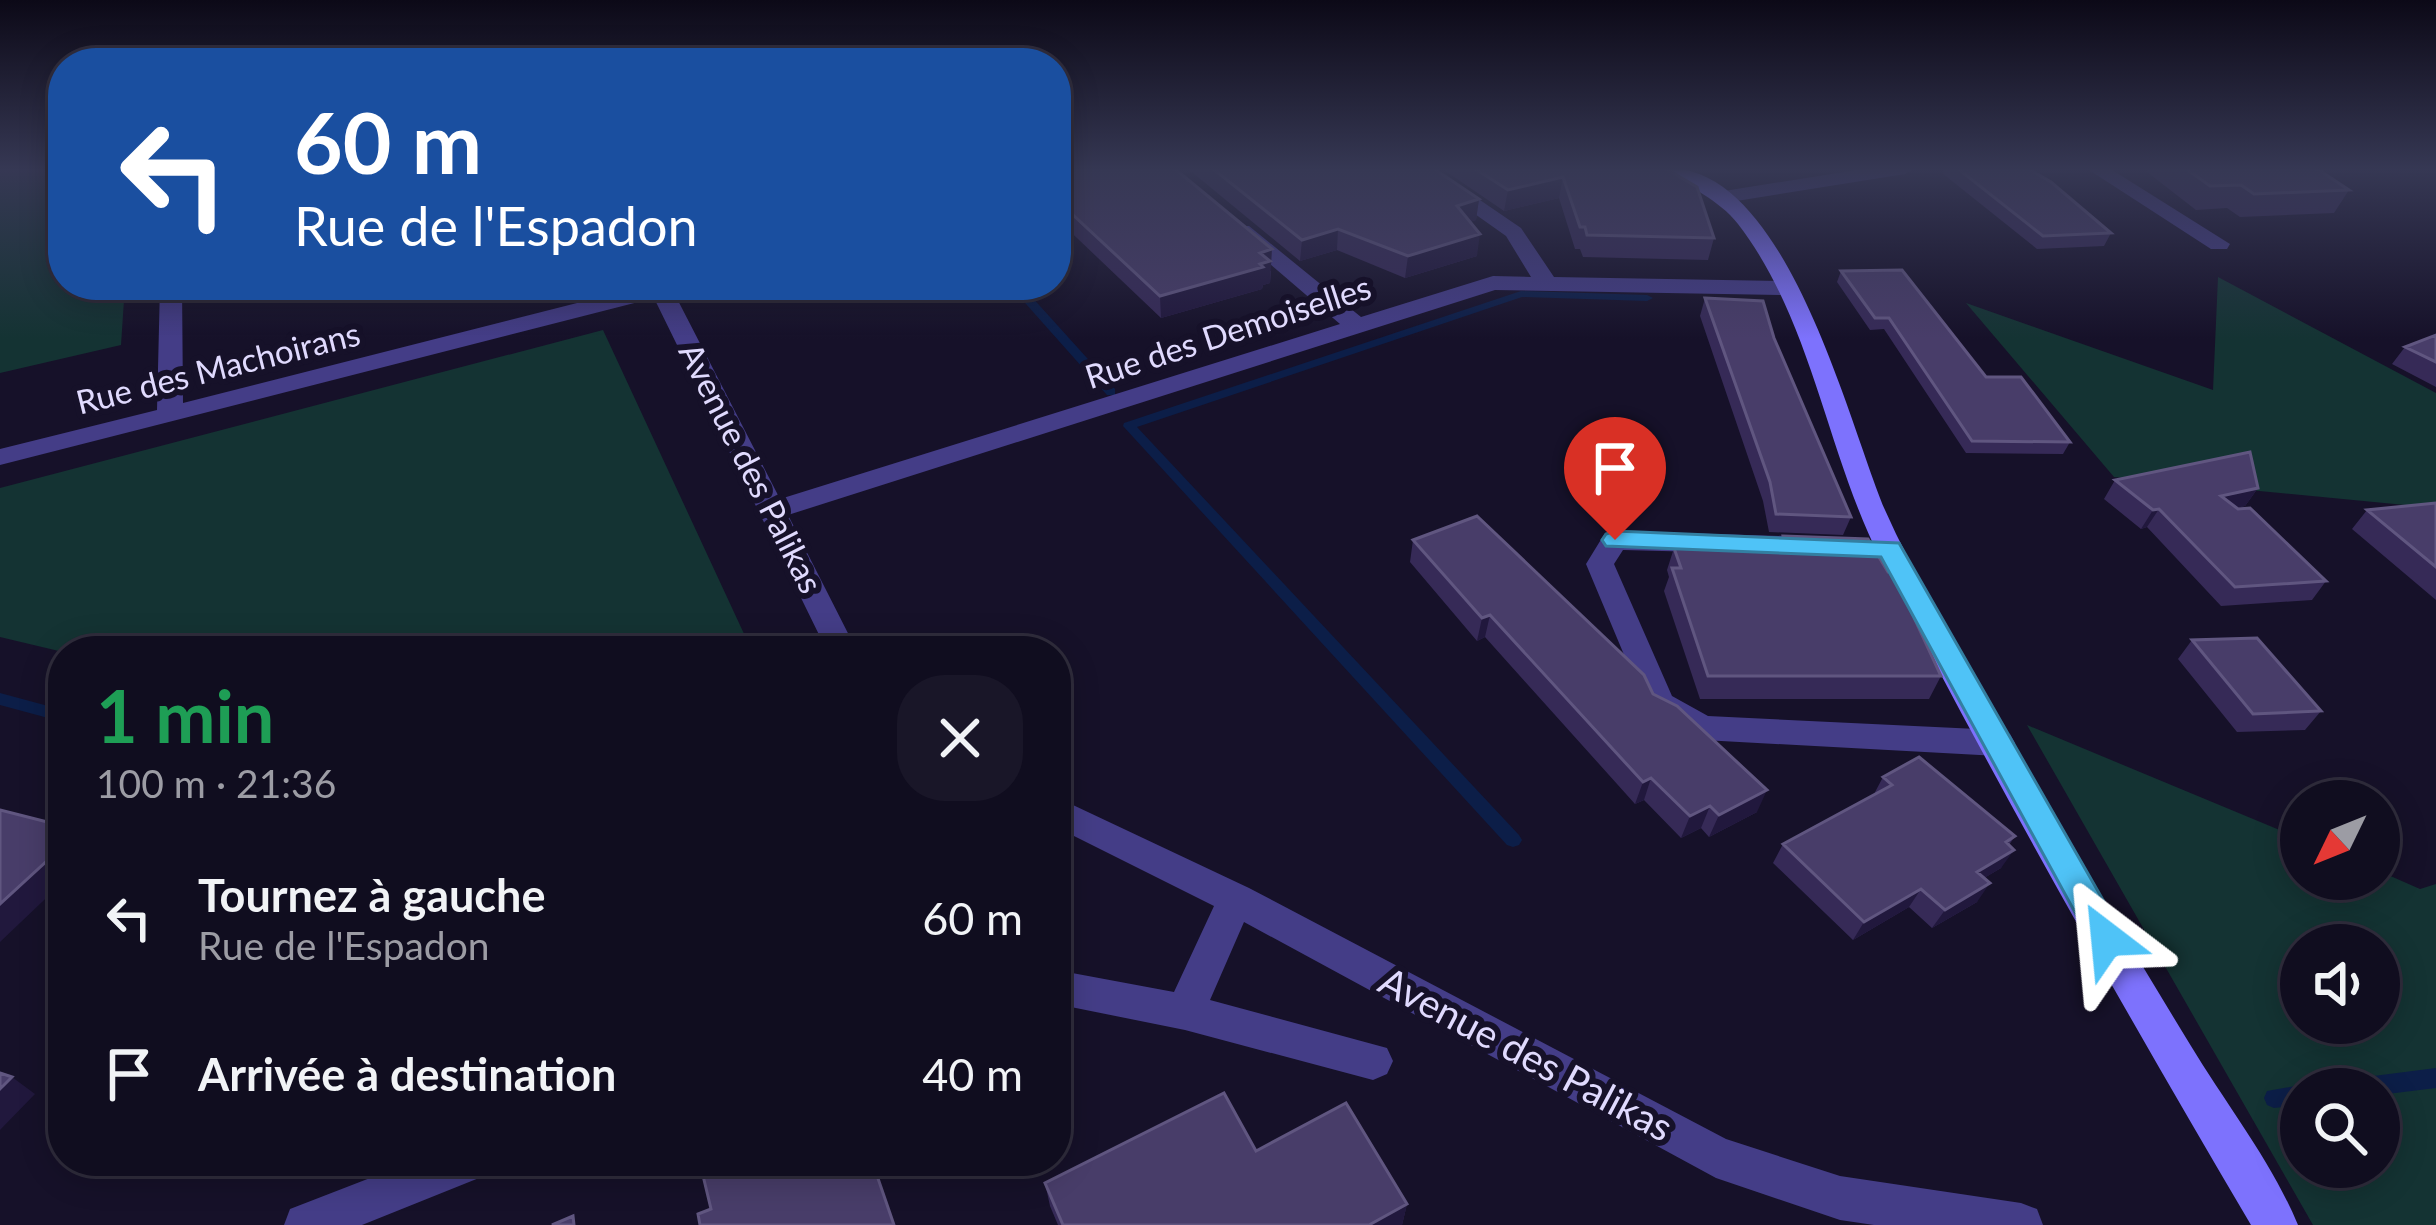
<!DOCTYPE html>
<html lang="fr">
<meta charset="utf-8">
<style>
body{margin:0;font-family:Lato,sans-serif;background:#191628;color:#f1f3f6;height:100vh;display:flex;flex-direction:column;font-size:45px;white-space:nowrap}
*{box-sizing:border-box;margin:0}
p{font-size:39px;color:#9c9ca4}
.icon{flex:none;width:66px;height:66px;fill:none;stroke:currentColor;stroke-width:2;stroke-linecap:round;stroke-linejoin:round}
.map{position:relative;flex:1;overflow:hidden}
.drawer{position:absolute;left:48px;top:636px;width:1023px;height:540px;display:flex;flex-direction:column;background:#100d1f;border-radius:48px;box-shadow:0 6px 30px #0003,0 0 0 3px #302d3d}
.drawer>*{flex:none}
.guide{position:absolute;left:48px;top:48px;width:1023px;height:252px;border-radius:48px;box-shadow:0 6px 30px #0003,0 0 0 3px #302d3d;background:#1a4fa0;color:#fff;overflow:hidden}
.needle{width:78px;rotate:227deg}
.tools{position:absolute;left:2280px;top:780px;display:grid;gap:24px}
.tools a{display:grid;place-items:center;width:120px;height:120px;border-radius:50%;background:#100d1f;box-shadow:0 6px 30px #0003,0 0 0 3px #302d3d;font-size:60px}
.pin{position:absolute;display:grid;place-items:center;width:102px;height:102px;color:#fff;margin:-123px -51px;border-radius:50% 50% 50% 0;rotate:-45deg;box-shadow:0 0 12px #0007}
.pin .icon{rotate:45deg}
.me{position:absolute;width:132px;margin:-66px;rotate:331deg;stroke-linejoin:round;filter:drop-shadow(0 0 9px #0008)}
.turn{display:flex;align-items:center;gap:42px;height:252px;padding:0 48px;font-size:54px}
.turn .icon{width:156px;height:156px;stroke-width:2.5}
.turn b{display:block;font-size:84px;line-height:102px}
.round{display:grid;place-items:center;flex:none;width:126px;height:126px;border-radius:48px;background:#191628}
.headline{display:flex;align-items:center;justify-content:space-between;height:204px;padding:0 48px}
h1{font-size:72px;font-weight:700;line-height:90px;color:#1e9e55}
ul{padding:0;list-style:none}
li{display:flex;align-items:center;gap:36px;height:156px;padding:0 48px}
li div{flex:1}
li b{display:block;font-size:45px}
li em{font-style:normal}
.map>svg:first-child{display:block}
.green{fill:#143333;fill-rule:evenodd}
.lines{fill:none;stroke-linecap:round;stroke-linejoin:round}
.stream{fill:#0c1e48;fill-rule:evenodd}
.street{fill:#443d87;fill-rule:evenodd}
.secondary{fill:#7d72fd;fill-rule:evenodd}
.wall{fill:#362a57}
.shaded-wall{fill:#21183d}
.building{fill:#483d69;stroke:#605680;stroke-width:3}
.route{fill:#4fc3f7;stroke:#337fa1;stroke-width:3}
.labels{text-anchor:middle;stroke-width:12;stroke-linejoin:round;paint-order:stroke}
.street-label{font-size:33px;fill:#e0dafe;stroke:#161129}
.near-street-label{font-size:39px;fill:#e0dafe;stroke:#161129}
</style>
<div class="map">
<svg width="2436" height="1225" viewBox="0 0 2436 1225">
<rect width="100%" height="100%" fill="#161129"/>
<path class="green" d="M 0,168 L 63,168 L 63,285 L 125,285 L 121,345 L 0,373 Z
M 2218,277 L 2436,393 L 2436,508 L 2114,477 L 1966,303 L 2213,390 Z
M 603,330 L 752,651 L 63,652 L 0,637 L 0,488 Z
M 2027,725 L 2301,839 L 2301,879 L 2379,879 L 2379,871 L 2420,889 L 2436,884 L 2436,1225 L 2313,1225 ZM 2301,945 L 2379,945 L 2379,1023 L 2301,1023 ZM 2301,1089 L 2379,1089 L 2379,1167 L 2301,1167 Z"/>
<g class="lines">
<path class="stream" d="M 1009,285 L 1021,285 L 1115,389 L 1115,395 L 1107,395 Z
M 1521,291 L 1647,295 L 1653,298 L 1647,301 L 1522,297 L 1137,427 L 1519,835 L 1522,840 L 1519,845 L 1513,847 L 1507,845 L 1123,426 L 1124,423 Z
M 0,693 L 63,710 L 63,722 L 0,705 Z
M 2436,1068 L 2436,1088 L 2379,1095 L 2379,1089 L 2340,1089 L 2343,1082 L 2350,1079 Z
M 2301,1085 L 2309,1089 L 2301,1089 L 2301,1105 L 2274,1108 L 2267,1105 L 2264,1098 L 2267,1091 Z"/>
<path class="street" d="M 1410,168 L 1433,168 L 1521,228 L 1554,277 L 1785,281 L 1796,288 L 1785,295 L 1495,290 L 788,515 L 857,651 L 827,651 L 654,298 L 0,465 L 0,449 L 157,410 L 160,285 L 182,285 L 183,403 L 648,285 L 670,285 L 780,499 L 1340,324 L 1235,234 L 1235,226 L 1249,226 L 1361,317 L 1493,276 L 1531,277 L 1506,236 Z
M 1869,168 L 1915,168 L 1905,174 L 1724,203 L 1714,197 L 1724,191 Z
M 2086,168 L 2109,168 L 2230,244 L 2227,249 L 2211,249 Z
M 1615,531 L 1818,537 L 1832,546 L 1818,555 L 1623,550 L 1614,564 L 1672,696 L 1708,716 L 1998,730 L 2010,734 L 2015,743 L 2010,752 L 1998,756 L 1703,740 L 1648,712 L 1586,564 L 1605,533 Z
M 1056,797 L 1249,888 L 1726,1139 L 1840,1176 L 2021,1203 L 2037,1209 L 2043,1225 L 1874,1225 L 1840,1220 L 1716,1178 L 1244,922 L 1210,1000 L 1387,1048 L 1393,1061 L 1387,1074 L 1373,1080 L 1185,1030 L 1056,1004 L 1056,970 L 1174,992 L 1214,906 L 1056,827 Z
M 414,1161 L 490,1161 L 484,1176 L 362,1225 L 284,1225 L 290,1209 Z"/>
<path class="secondary" d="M 1667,168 C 1787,166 1848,422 1885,510 C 1913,574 1951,633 1985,694 C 2051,812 2120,930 2191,1046 C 2226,1104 2272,1162 2298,1225 L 2251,1225 C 2122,1006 1996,784 1880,558 C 1826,451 1812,320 1738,224 C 1719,199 1689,189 1667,168 Z"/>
</g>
<path class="wall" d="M 1056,168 L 1271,271 L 1270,283 L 1263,285 L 1262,289 L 1161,318 L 1056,218 Z
M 1187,168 L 1433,168 L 1479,199 L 1476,220 L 1470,222 L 1477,256 L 1405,278 L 1337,250 L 1300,261 Z
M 1441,168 L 1665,168 L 1714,238 L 1708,260 L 1583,257 L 1580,249 L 1575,249 L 1559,198 L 1504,211 Z
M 1944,168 L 2027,168 L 2111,233 L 2104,246 L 2037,249 L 1942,173 Z
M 2149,168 L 2316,168 L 2349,190 L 2334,213 L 2240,217 L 2227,208 L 2196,210 L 2147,172 Z
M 1841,271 L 2070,442 L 2063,454 L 1966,453 L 1884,329 L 1870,330 L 1837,282 Z
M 1705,298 L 1774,338 L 1851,517 L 1843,535 L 1769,532 L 1763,501 L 1700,316 Z
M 2436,335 L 2436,387 L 2392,364 L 2405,347 Z
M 2115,480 L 2258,488 L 2245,506 L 2237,508 L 2326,581 L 2312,600 L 2221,606 L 2147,527 L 2141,529 L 2104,499 Z
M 2436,503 L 2436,600 L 2352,529 L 2367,510 Z
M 1783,536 L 1941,676 L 1929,699 L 1700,699 L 1664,591 L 1669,577 L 1667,570 L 1674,548 L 1778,550 Z
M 1413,540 L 1653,694 L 1757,812 L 1709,837 L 1701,828 L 1681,838 L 1644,800 L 1635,804 L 1485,637 L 1477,641 L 1410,562 Z
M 2192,640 L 2321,711 L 2305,730 L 2237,732 L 2178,659 Z
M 1883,777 L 2015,836 L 2009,845 L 2001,868 L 1984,878 L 1977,902 L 1932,928 L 1909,907 L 1853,940 L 1773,863 L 1783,844 L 1873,796 Z
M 1256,1151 L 1407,1204 L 1402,1225 L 1058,1225 L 1050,1206 L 1045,1183 Z"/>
<path class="shaded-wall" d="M 1563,177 L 1559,198 L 1504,211 L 1508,190 Z
M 1479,199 L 1476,220 L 1454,227 L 1457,206 Z
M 1338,229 L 1337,250 L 1300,261 L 1302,240 Z
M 1480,234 L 1477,256 L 1405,278 L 1408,256 Z
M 1272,249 L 1270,283 L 1263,285 L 1262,289 L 1161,318 L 1160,296 Z
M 2258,488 L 2245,506 L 2208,514 L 2221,496 Z
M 2159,509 L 2147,527 L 2141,529 L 2153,510 Z
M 1490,615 L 1485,637 L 1477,641 L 1482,618 Z
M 1651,778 L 1644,800 L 1635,804 L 1643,782 Z
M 1767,790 L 1757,812 L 1709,837 L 1719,815 Z
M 1710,806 L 1701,828 L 1681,838 L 1690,816 Z
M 63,846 L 63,882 L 0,942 L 0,904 Z
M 2014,850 L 2001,868 L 1964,890 L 1977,872 Z
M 1990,883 L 1977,902 L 1932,928 L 1945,910 Z
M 1921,889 L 1909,907 L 1853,940 L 1864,922 Z
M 12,1077 L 35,1094 L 0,1130 L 0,1089 Z
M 1407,1204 L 1402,1225 L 1369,1225 Z"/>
<path class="building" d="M 1056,168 L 1174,168 L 1272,249 L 1260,253 L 1270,261 L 1260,264 L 1263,267 L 1160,296 L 1056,199 Z
M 1212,168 L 1433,168 L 1479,199 L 1457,206 L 1480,234 L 1408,256 L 1338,229 L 1302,240 Z
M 1474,168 L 1665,168 L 1697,187 L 1714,238 L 1587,235 L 1585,227 L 1580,227 L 1563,177 L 1508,190 Z
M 1957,168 L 2027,168 L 2051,182 L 2111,233 L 2043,236 Z
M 2185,168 L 2316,168 L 2349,190 L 2254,194 L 2241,185 L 2210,186 Z
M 1902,270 L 1986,377 L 2021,377 L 2070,442 L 1972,441 L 1889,318 L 1875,318 L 1841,271 Z
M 1705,298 L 1763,301 L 1774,338 L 1851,517 L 1776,514 L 1770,482 Z
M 2436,335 L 2436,362 L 2405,347 Z
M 2250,452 L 2258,488 L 2221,496 L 2238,509 L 2250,508 L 2326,581 L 2235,587 L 2159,509 L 2153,510 L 2115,480 Z
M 2436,503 L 2436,567 L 2367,510 Z
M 1477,516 L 1644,675 L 1653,694 L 1677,706 L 1767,790 L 1719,815 L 1710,806 L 1690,816 L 1651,778 L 1643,782 L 1490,615 L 1482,618 L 1413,540 Z
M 1783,536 L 1868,539 L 1888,572 L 1893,572 L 1941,676 L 1708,676 L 1672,568 L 1681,568 L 1674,548 L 1786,550 Z
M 2257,638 L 2321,711 L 2253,714 L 2192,640 Z
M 1919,757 L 2015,836 L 2006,842 L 2014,850 L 1977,872 L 1990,883 L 1945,910 L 1921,889 L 1864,922 L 1783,844 L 1892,785 L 1883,777 Z
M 0,810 L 63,826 L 63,846 L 0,904 Z
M 0,1073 L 12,1077 L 0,1089 Z
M 1224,1093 L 1256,1151 L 1346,1103 L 1407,1204 L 1369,1225 L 1063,1225 L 1045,1183 Z
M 705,1161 L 872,1161 L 894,1225 L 700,1225 L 698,1214 L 711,1209 L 700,1163 Z
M 573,1216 L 574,1225 L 552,1225 Z"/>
<linearGradient id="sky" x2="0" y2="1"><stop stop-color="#0c0917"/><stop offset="0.5" stop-color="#363854"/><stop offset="1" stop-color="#363854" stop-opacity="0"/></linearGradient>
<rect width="2436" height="339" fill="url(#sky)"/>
<path class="route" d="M 1615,531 L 1899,543 L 2119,928 L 2124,939 L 2119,949 L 2107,954 L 2095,949 L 1881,557 L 1606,546 L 1602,540 L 1606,534 Z"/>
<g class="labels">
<g class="street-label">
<text transform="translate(1228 332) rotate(-18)" y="12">Rue des Demoiselles</text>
<text transform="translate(218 368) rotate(-14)" y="12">Rue des Machoirans</text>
<text transform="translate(751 468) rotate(63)" y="12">Avenue des Palikas</text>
</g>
<g class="near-street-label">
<text transform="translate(1526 1054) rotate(28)" y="14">Avenue des Palikas</text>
</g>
</g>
</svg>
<div class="tools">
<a><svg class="needle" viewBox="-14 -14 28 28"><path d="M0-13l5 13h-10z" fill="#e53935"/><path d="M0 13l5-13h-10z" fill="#9c9ca4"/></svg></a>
<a><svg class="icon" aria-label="sound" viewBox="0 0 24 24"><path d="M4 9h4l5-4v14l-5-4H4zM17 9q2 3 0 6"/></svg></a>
<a><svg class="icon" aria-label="search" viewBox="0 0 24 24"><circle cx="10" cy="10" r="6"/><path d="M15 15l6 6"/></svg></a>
</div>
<div class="pin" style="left:1615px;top:540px;background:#d93025"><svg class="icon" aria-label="arrive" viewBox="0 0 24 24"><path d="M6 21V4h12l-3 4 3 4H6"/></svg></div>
<svg class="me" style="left:2107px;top:939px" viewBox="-20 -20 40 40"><path d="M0-17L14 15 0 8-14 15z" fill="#4fc3f7" stroke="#fff" stroke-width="4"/></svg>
<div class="guide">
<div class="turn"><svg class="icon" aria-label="left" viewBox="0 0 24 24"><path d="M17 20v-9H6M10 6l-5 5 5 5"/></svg><div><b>60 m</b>Rue de l'Espadon</div></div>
</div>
<section class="drawer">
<div class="headline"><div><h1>1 min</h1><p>100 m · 21:36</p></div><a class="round"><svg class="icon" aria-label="close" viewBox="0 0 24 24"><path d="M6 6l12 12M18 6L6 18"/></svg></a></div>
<ul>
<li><svg class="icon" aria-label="left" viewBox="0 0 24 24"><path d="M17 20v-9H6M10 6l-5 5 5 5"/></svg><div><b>Tournez à gauche</b><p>Rue de l'Espadon</p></div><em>60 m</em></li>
<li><svg class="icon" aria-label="arrive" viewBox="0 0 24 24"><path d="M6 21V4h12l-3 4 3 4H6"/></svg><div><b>Arrivée à destination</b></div><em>40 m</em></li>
</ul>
</section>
</div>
